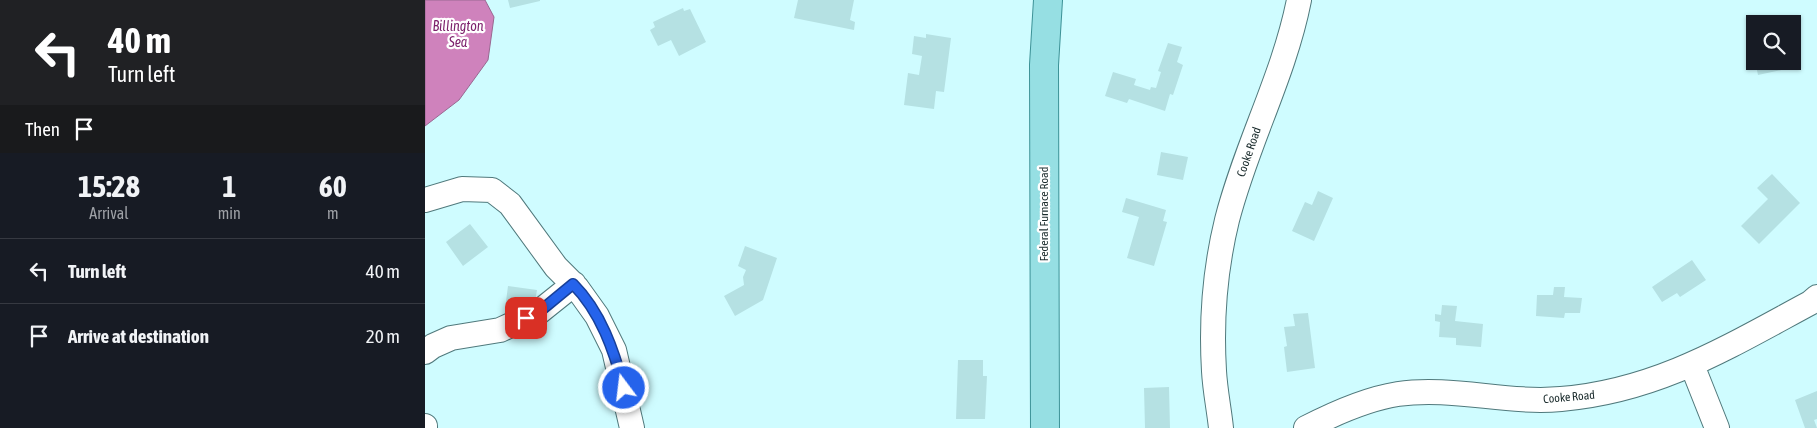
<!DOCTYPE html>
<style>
body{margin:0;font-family:"Asap Condensed",sans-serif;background:#242831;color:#f1f3f6;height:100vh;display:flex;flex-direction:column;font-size:19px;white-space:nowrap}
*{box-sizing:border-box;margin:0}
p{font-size:16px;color:#9ea1a6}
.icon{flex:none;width:28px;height:28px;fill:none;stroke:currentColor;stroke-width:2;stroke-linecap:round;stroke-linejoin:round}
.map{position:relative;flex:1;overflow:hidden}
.sheet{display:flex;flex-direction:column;background:#171b24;width:425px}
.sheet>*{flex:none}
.hud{background:#202124;color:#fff;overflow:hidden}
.fabs{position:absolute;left:1321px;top:15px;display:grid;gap:10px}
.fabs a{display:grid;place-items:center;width:55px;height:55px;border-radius:0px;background:#171b24;box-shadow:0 1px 4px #0004;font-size:25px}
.pin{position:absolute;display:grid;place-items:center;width:42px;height:42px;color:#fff;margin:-21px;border-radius:10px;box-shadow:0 2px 8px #0006}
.me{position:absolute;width:55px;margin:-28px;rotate:345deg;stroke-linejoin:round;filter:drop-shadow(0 0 4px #0008)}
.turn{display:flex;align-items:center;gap:18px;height:105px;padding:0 25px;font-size:22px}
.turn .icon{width:65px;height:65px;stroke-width:2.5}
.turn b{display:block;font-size:35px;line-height:42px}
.then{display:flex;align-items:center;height:48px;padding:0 25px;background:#0003;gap:10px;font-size:19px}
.eta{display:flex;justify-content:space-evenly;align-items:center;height:85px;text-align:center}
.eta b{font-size:30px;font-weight:700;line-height:35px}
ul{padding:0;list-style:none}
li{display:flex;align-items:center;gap:15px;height:65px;padding:0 25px;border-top:1px solid #363941}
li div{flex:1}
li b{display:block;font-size:19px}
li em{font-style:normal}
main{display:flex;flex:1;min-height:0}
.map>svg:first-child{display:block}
.water{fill:#cf82bc;stroke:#996891}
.building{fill:#b5e1e3}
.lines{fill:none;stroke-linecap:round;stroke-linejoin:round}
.minor-casing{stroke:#50797c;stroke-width:26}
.major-casing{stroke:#3d9297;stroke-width:30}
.minor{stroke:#fff;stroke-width:24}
.major{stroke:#96dfe3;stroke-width:28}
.route-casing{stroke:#184099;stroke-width:12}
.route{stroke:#2563eb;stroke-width:9}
.labels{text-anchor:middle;stroke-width:4.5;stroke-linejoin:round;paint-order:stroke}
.street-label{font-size:12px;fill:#1a2b2c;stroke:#fff}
.water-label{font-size:14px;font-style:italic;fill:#7d226c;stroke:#fff}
</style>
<main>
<section class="sheet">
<div class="hud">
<div class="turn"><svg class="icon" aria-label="left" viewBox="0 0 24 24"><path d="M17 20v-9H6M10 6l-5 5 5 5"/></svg><div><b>40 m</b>Turn left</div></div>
<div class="then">Then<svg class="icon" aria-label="arrive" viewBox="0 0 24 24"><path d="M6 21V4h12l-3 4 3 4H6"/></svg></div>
</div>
<div class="eta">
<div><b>15:28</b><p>Arrival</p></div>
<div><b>1</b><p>min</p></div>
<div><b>60</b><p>m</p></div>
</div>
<ul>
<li><svg class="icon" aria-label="left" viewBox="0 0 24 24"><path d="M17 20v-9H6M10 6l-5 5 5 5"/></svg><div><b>Turn left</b></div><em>40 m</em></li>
<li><svg class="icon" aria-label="arrive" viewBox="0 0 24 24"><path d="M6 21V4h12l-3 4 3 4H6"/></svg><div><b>Arrive at destination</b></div><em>20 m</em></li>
</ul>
</section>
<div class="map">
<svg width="1392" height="428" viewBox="0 0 1392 428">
<rect width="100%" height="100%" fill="#cffcff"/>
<path class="water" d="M 0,0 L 60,0 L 69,17 L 63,60 L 34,100 L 0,126 Z"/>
<path class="building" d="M 83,0 L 115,0 L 115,1 L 85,8 Z
M 373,0 L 429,0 L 425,20 L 430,22 L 429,30 L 369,18 Z
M 258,8 L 259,11 L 265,9 L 281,42 L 254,56 L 246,40 L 233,46 L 225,30 L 230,27 L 228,22 Z
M 1356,18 L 1357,24 L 1334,24 L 1334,23 Z
M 1330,24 L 1330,58 L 1329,58 L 1322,25 Z
M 501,34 L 526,38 L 519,92 L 511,91 L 509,109 L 479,105 L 483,73 L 494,75 L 497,56 L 487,54 L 489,36 L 501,38 Z
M 743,43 L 757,47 L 752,62 L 758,65 L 748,95 L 745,94 L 740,111 L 704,99 L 702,103 L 680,96 L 688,72 L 711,79 L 709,85 L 725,90 L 726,87 L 731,88 L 736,72 L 733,71 Z
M 1330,61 L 1364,61 L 1366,68 L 1333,75 Z
M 736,152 L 763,157 L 758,180 L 732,175 Z
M 1347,174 L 1375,203 L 1334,244 L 1316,226 L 1343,199 L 1332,188 Z
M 893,191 L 908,198 L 889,241 L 867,231 L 880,202 L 887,205 Z
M 701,198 L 741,210 L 738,221 L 742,222 L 729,266 L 702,258 L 714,217 L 697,212 Z
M 45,224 L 63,247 L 38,266 L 21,242 Z
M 320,246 L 352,258 L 338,300 L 310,316 L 299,296 L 319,285 L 318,277 L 321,270 L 313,266 Z
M 1267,260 L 1281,280 L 1255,297 L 1252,293 L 1237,302 L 1227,287 Z
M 83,286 L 112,290 L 108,313 L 80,309 Z
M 1129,287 L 1140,287 L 1139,297 L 1157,298 L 1155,313 L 1140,313 L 1139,318 L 1111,316 L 1112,295 L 1128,295 Z
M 1017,305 L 1032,306 L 1030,321 L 1058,324 L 1056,347 L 1031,345 L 1031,338 L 1014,337 L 1015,322 L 1010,321 L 1010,314 L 1016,315 Z
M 883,313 L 890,368 L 862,372 L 859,347 L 862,346 L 859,327 L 870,326 L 868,314 Z
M 533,360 L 558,360 L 558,376 L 562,376 L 560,419 L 531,419 Z
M 744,387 L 745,428 L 720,428 L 719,388 Z
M 1392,391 L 1392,419 L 1389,420 L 1392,428 L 1380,428 L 1370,400 Z"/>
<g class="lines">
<defs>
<path id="minor" d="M 0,200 L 37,189 L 67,190 L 85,204 L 131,267 L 152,288 L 172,316 L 189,350 L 207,428
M 0,352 L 8,346 L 26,338 L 75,330 L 114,312 L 149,284
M 1267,365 L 1292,428
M 0,426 L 0,428
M 796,428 C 794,409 790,390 789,371 C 786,321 790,269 802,220 C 821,145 859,76 874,0
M 881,428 C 910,413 941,399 973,394 C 1027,386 1082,404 1136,399 C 1232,391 1303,347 1385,303 L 1392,297"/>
<path id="major" d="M 620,428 L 619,65 L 623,0"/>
</defs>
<use href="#minor" class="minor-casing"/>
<use href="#major" class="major-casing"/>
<use href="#minor" class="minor"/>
<use href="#major" class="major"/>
</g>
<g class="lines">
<defs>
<path id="route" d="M 101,318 L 114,312 L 148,284 C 176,312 189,351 199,388"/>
</defs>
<use href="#route" class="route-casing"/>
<use href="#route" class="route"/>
</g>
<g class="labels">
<g class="street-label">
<text transform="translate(824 152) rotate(-71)" y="4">Cooke Road</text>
<text transform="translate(619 214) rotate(-90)" y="4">Federal Furnace Road</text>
<text transform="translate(1144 397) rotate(-5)" y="4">Cooke Road</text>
</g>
<g class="water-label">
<text x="33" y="31">Billington<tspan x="33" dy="16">Sea</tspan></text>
</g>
</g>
</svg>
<div class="fabs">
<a><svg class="icon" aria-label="search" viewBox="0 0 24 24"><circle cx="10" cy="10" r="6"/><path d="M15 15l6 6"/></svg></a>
</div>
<div class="pin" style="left:101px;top:318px;background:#d93025"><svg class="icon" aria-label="arrive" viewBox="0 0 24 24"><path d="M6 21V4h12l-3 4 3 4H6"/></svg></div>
<svg class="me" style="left:199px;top:388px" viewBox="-20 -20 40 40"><circle r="17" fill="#2563eb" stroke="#fff" stroke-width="3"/><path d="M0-11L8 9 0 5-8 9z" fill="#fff"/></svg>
</div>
</main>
